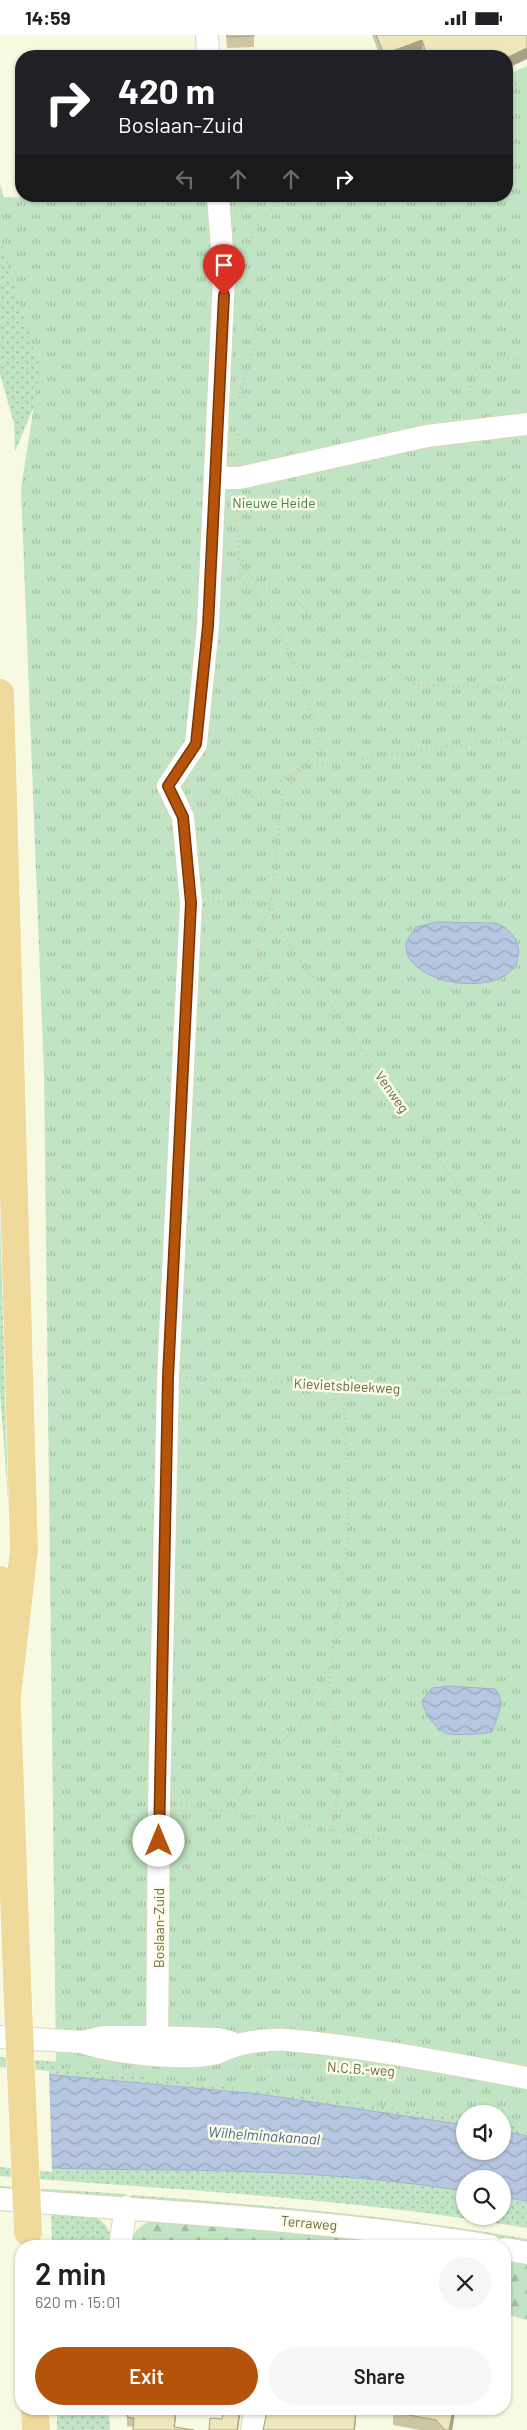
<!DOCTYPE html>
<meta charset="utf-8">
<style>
body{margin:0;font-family:Barlow,sans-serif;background:#f6f6f6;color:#202124;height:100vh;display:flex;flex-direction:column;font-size:19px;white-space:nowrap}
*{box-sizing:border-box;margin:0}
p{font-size:16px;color:#757577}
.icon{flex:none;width:28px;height:28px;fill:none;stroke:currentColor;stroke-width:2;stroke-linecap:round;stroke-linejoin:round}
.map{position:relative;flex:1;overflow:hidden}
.panel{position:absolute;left:15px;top:2205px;width:496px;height:175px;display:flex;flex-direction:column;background:#fff;border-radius:20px;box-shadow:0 1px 4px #0004}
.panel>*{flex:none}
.banner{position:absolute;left:15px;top:15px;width:498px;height:152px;border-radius:20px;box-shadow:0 1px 4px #0004;background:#202124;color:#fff;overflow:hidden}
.controls{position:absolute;left:456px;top:2070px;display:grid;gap:10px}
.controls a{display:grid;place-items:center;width:55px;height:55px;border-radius:50%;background:#fff;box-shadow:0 1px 4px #0004;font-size:25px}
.pin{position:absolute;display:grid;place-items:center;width:42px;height:42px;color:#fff;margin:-51px -21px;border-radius:50% 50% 50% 0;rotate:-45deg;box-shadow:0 0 5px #0007}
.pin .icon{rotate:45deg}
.me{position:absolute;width:55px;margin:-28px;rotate:0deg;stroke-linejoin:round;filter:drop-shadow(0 0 4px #0008)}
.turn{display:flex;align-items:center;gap:18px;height:105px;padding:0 20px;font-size:22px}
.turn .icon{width:65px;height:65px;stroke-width:2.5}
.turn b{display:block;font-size:35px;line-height:42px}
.lanes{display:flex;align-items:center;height:48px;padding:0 20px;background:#0003;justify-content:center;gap:25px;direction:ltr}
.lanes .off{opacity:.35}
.round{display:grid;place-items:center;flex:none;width:52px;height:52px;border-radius:26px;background:#f6f6f6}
.summary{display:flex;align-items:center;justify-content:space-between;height:85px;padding:0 20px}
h1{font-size:30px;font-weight:600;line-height:38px}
.primary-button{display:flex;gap:10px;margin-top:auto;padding:10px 20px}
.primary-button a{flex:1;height:58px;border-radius:30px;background:#b45309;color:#fff;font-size:20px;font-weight:600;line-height:58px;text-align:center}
.primary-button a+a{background:#f6f6f6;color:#202124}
.status{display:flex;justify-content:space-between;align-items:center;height:35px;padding:0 25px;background:#fff;direction:ltr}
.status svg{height:14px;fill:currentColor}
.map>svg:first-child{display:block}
.grass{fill:url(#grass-dots)}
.forest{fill:url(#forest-firs)}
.park{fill:url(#park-tufts)}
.water{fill:url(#water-waves);stroke:#9eb1d2}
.pier{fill:#f7fae1}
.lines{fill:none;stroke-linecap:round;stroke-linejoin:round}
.minor-casing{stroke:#d8d6b8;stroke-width:24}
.highway-casing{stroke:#fff;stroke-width:29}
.path{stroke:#d1cb9e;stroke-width:3;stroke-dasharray:1 4;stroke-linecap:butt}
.minor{stroke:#fff;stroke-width:22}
.highway{stroke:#efda9c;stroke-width:28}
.highway-bridge-casing{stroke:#fff;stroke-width:29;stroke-linecap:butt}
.highway-bridge{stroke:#efda9c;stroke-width:28}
.wall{fill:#ccc7a1}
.shaded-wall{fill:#a6a283}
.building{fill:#ede7bb;stroke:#a6a283}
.route-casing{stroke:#753606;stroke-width:12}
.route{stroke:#b45309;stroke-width:9}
.labels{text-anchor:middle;stroke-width:5;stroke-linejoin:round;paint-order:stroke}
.park-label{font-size:14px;fill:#497e53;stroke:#fbfde6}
.street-label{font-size:14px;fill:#6e694a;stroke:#fbfde6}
.water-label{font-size:15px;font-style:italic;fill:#4f6794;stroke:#fbfde6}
</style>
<div class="status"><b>14:59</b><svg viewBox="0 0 49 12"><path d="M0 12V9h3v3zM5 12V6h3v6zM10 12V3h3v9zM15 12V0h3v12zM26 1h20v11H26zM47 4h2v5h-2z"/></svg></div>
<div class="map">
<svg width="527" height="2395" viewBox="0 0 527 2395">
<defs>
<pattern id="grass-dots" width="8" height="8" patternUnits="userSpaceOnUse" patternTransform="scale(1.25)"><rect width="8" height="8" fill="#c1e5c4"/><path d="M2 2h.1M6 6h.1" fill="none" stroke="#a1bea1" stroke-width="1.8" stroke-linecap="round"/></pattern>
<pattern id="forest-firs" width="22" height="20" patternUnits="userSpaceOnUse" patternTransform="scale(1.25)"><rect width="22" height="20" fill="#c1e5c4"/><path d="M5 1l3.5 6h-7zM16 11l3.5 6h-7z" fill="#a1bea1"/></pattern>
<pattern id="park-tufts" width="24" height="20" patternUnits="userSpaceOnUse" patternTransform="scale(1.25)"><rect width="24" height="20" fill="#c1e5c4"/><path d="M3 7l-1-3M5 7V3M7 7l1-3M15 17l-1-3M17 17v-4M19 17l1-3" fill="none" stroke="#a1bea1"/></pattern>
<pattern id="water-waves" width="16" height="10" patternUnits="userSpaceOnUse" patternTransform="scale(1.25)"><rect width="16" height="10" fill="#b7c7e1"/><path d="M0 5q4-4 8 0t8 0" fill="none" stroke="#99a6b8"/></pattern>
</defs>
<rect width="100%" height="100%" fill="#f7fae1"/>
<path class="grass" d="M 0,149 L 41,286 L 44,347 L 15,417 L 14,389 L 0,339 Z
M 0,987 L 16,1569 L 0,1357 Z
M 0,2022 L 527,2065 L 527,2101 L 503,2096 L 502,2079 L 465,2079 L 465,2090 L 259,2059 L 0,2035 Z
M 0,2130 C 77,2136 154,2134 231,2136 C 309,2138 388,2144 465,2156 L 465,2181 L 502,2181 L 503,2162 L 527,2166 L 527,2193 C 352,2163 176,2155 0,2141 Z
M 0,2151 L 126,2159 L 125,2164 L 0,2155 Z
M 132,2160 C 264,2170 396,2181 527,2204 L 527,2210 L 474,2201 L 131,2165 Z
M 51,2175 C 79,2179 111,2175 112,2211 L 52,2211 Z
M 57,2374 L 109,2374 L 110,2395 L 57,2395 Z"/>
<path class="forest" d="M 162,2183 L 442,2211 L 129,2211 C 134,2193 144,2187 162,2183 Z
M 505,2221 L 527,2225 L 527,2285 L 505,2279 Z"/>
<path class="park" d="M 527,31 L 527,2094 L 503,2090 L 502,2079 L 465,2079 L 465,2083 L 333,2064 L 56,2032 L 44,1040 L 21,453 L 40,332 L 0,204 L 0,162 L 209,166 L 220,161 L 506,161 L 506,40 Z"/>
<path class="water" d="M 436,887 L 495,888 C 507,892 514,899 518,911 C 527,964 419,956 407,918 C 406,915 406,910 406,907 L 416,892 Z
M 448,1651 L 495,1654 C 506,1666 497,1683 492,1697 C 485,1699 451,1701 445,1698 C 435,1693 424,1677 422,1666 L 432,1653 Z
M 0,2035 L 259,2059 L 465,2090 L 465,2116 L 502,2116 L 503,2096 L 527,2101 L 527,2166 L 503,2162 L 502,2144 L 465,2144 L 465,2156 C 388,2144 309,2138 231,2136 C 154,2134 77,2136 0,2130 Z"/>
<path class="pier" d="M 0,2032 L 49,2036 L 52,2137 L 0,2132 Z"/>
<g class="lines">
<defs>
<path id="minor" d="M 207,0 L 208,21
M 216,443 L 239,443 L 427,401 L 527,389
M 0,2002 L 82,2007 L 104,2002 L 158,2002 L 217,2004 L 230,2007
M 82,2007 C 115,2018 183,2026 217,2018 C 225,2015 233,2010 242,2009 C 255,2006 273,2004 287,2005 C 366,2012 449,2028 527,2043
M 157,2019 L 159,1768 L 168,1342 L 191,868 L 183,782 L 168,751 L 196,709 L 208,591 L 224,241 L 218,161
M 0,2164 C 164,2178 328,2184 490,2211
M 120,2211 L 126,2172
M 505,2214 L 527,2218
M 252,2395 L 255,2374"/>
<path id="highway" d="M 0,658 L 24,1515 L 7,1661
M 0,1545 L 3,1588
M 6,1643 L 18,1970
M 35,2374 L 36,2395"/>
</defs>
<use href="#minor" class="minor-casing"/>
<use href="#highway" class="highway-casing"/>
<path class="path" d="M 506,53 L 527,44
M 236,176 L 270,161
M 244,227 C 245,198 265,181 284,161
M 239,363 C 242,344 261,302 255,285 C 253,279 246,272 242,266
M 471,377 L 469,341 L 485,327 L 527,321
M 238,399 L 238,425
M 238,461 C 238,488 233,516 249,539 C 260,555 280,555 295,565 C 322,581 332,642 375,617 C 392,625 396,641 418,650 L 527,654
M 196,766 L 257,762 L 302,732 L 319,714 L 313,684 L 297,634 L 269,576 L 241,544 L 238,517
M 208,866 L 272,868
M 272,869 L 274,888 L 463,1158 L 505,1215 L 527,1238
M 280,976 L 254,905 L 272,868 L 282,760 L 302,732 L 527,701
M 186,1343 L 527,1359
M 176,1768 L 404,1807 L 445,1824 L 527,1864
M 230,1777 L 264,1725 L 299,1690 L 309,1666 L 330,1631
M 332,1796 L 341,1734 L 328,1658 L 349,1489 L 343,1351
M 235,2033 L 297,2029 L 338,2032"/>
<use href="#minor" class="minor"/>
<use href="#highway" class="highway"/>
<defs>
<path id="highway-bridge" d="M 18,1970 L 28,2197"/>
</defs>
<use href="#highway-bridge" class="highway-bridge-casing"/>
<use href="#highway-bridge" class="highway-bridge"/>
</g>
<path class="wall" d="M 226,0 L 254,0 L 254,12 L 227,13 Z
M 372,0 L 527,0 L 506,21 L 424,21 L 422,16 L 408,21 L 380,21 Z
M 119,2374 L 177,2374 L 175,2392 L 133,2392 L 127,2391 L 127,2379 L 119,2377 Z
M 455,2374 L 455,2377 L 452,2395 L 420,2395 L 393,2390 L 393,2377 Z"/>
<path class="shaded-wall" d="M 422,5 L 422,16 L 408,21 L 384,21 L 384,19 Z
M 527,13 L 527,24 L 506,34 L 506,23 Z
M 176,2374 L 177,2374 L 174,2395 L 174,2392 Z
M 240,2374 L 241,2374 L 238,2395 L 237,2395 Z
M 356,2374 L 356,2383 L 355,2395 L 354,2395 Z
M 453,2374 L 455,2374 L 455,2377 L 452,2395 L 449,2395 Z"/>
<path class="building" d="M 227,0 L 254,0 L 254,1 L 227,2 Z
M 376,0 L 527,0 L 527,13 L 506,23 L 506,21 L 427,21 L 422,5 L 384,19 Z
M 128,2374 L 176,2374 L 174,2392 L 194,2395 L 133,2395 L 134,2383 L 127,2382 Z
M 224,2374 L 240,2374 L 237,2395 L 209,2395 L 210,2383 L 222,2384 Z
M 280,2374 L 314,2374 L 335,2376 L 335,2374 L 356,2374 L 354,2395 L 263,2395 L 267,2377 L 280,2379 Z
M 394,2374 L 453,2374 L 449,2395 L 445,2395 L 436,2385 L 393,2377 Z"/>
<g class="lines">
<defs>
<path id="route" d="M 159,1806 L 168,1342 L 191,868 L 183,782 L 168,751 L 196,709 L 208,591 L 224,260"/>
</defs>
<use href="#route" class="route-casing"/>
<use href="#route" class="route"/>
</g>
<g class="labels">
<g class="park-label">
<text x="274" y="473">Nieuwe Heide</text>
</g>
<g class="street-label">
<text transform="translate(392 1057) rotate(55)" y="5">Venweg</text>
<text transform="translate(347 1351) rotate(3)" y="5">Kievietsbleekweg</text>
<text transform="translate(159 1893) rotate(-90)" y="5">Boslaan-Zuid</text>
<text transform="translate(361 2034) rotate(4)" y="5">N.C.B.-weg</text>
<text transform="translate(309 2188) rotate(5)" y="5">Terraweg</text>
</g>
<g class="water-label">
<text transform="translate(264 2101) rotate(4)" y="5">Wilhelminakanaal</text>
</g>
</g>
</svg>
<div class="controls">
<a><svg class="icon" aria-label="sound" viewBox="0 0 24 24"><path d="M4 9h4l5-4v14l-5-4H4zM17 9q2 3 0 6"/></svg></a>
<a><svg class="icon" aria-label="search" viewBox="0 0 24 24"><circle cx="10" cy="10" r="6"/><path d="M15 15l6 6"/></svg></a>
</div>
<div class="pin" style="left:224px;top:260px;background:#d93025"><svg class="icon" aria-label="arrive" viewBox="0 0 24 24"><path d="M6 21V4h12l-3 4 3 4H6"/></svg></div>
<svg class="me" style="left:159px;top:1806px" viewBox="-20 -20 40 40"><circle r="19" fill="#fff"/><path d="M0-13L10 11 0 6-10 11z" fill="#b45309"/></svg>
<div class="banner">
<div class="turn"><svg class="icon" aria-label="right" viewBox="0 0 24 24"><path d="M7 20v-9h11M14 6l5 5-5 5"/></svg><div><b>420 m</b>Boslaan-Zuid</div></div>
<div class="lanes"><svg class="icon off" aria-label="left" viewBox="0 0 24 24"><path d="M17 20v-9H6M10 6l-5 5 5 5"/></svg><svg class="icon off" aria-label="ahead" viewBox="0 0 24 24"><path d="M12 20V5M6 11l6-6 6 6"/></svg><svg class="icon off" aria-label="ahead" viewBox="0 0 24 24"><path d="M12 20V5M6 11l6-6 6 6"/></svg><svg class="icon" aria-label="right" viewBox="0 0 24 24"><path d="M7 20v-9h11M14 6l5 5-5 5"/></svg></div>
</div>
<section class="panel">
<div class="summary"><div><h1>2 min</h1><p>620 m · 15:01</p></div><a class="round"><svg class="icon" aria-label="close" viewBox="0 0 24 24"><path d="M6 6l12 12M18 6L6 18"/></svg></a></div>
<div class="primary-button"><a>Exit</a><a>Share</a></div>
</section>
</div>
